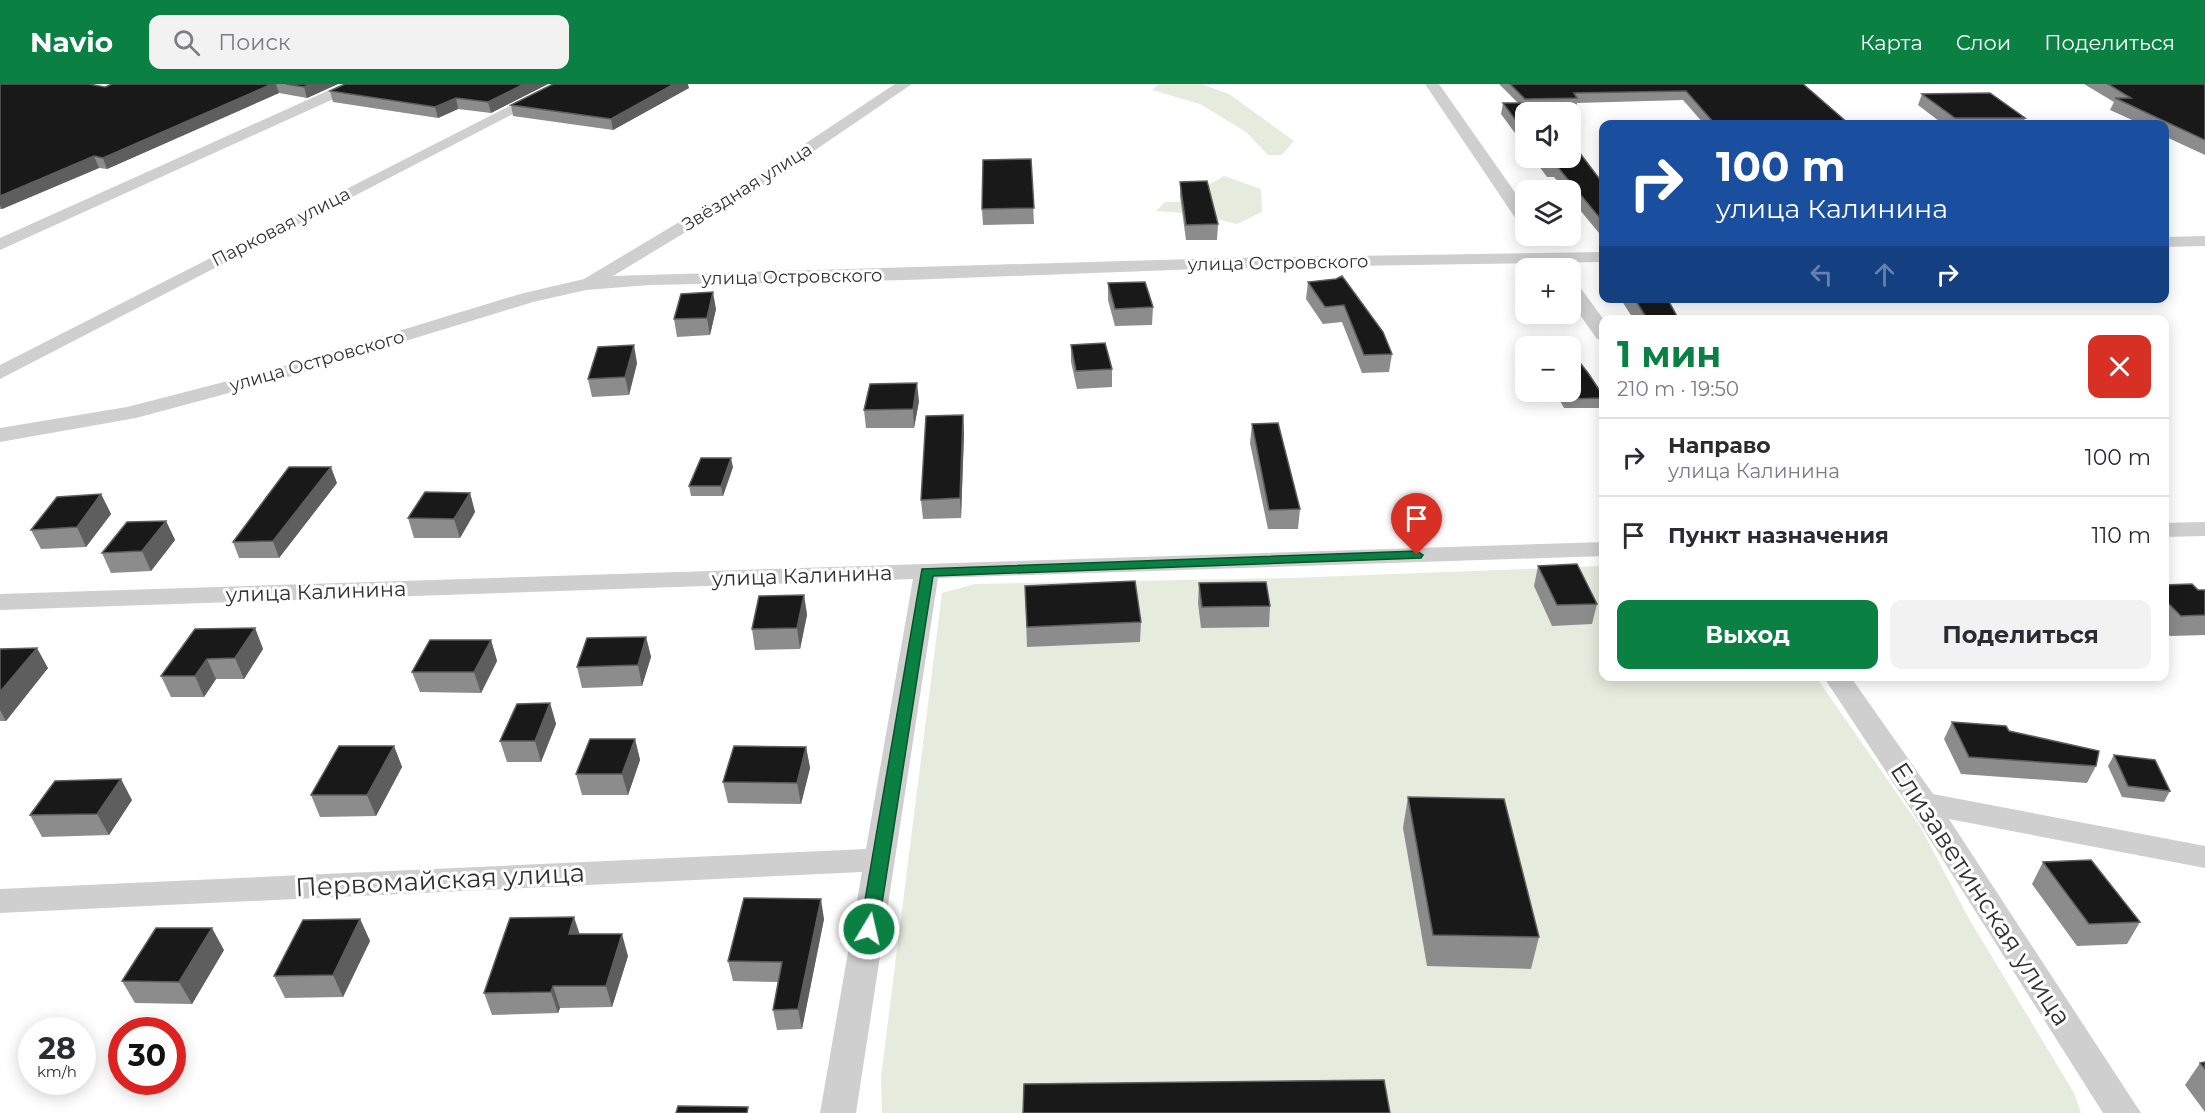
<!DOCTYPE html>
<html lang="ru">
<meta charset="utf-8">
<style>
body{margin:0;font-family:Montserrat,sans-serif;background:#f2f2f3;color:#2b2b33;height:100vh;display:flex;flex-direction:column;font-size:22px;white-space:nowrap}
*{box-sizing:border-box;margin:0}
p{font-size:20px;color:#7c7c81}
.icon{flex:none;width:33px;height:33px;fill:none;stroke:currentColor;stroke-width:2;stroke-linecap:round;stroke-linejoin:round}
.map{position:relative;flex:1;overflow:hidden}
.side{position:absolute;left:1599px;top:231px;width:570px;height:366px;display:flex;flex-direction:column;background:#fff;border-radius:12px;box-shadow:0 3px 15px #0003}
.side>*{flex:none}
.banner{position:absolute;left:1599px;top:36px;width:570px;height:183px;border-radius:12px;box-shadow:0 3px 15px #0003;background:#1a4fa0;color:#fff;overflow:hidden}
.buttons{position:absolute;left:1515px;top:18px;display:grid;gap:12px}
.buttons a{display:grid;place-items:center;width:66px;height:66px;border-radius:12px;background:#fff;box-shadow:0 3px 15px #0003;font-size:30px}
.speed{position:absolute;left:18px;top:933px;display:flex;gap:12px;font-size:30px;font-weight:700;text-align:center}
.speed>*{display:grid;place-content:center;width:78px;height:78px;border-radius:50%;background:#fff;box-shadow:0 3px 15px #0003;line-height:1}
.speed small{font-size:15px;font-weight:400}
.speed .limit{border:9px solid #d22;background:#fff;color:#111}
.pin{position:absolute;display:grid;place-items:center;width:51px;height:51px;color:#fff;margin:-62px -26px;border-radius:50% 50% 50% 0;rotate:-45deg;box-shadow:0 0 6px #0007}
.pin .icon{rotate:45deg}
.me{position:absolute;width:66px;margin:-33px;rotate:9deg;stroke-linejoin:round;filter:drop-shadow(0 0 4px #0008)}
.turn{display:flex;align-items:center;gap:21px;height:126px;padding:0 18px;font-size:27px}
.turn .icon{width:78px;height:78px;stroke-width:2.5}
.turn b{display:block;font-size:42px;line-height:51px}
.lanes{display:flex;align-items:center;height:57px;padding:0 18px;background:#0003;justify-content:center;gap:30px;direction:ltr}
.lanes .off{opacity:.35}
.round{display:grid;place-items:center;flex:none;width:63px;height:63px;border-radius:12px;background:#f2f2f3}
.summary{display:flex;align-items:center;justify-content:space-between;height:102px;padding:0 18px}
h1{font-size:36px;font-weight:700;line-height:45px;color:#0b8043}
.primary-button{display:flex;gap:12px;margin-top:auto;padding:12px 18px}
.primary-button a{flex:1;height:69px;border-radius:12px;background:#0b8043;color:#fff;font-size:24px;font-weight:700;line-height:69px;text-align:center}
.primary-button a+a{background:#f2f2f3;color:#2b2b33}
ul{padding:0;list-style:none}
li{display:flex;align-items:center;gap:18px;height:78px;padding:0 18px;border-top:2px solid #e1e1e2}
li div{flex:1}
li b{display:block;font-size:22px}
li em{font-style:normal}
header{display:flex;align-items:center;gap:36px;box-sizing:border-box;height:84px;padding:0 30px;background:#0b8043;color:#fff}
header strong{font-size:28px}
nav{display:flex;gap:33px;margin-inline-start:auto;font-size:21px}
.search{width:420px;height:54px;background:#f2f2f3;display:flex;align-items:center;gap:15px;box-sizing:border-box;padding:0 21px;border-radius:12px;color:#7c7c81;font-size:22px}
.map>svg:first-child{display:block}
.green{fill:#e5ecde}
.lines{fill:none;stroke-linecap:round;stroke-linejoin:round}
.street{fill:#cfcfcf;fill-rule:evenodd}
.wall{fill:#8c8c8c}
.shaded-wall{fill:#5e5e5e}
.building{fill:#191919;stroke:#5e5e5e;stroke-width:1.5}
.route{fill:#0b8043;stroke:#07532c;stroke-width:1.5}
.labels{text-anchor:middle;stroke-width:6;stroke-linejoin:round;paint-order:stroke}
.far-street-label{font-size:18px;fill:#323232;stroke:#fff}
.street-label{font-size:21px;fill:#323232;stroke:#fff}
.near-street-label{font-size:26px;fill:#323232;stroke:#fff}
</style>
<header>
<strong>Navio</strong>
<div class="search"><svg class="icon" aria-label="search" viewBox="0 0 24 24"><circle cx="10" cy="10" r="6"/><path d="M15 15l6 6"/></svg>Поиск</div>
<nav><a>Карта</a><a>Слои</a><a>Поделиться</a></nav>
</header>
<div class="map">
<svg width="2205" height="1029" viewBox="0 0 2205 1029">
<rect width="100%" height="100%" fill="#fff"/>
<path class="green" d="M 1159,0 L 1201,0 L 1229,10 L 1294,57 L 1282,71 L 1268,71 L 1246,48 L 1200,20 L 1152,6 Z
M 1224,92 L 1261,105 L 1262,128 L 1237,140 L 1195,130 L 1156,127 L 1165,118 L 1205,117 L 1203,104 Z
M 1603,482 L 1604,592 L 1816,593 L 1921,744 L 1968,833 L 2074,1009 L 2081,1029 L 882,1029 L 881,993 L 942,509 L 975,500 L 1291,494 Z"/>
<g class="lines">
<path class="street" d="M 343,0 L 362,0 L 360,3 L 0,166 L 0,154 Z
M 553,0 L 571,0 L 0,295 L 0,281 Z
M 895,0 L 912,0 L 770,97 L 613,192 L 1225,174 L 1604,168 L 1604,178 L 1225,184 L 907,196 L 649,201 L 586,206 L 533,218 L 288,293 L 136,334 L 0,358 L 0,344 L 127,323 L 274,285 L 520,210 L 584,195 L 758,91 Z
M 1425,0 L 1439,0 L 1526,124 L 1526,142 L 1520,141 Z
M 2205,152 L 2205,162 L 2164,163 L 2164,153 Z
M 1570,198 L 1577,199 L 1604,236 L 1604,257 L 1597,255 L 1570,217 Z
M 2205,438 L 2205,452 L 2164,453 L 2164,439 Z
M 1604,458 L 1604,472 L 938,494 L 856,1029 L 820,1029 L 862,788 L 0,829 L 0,805 L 866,765 L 913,495 L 0,526 L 0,510 Z
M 1823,592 L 1850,592 L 1933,710 L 2205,762 L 2205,784 L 1949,735 L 2141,1029 L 2103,1029 L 1912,727 Z"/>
</g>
<path class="wall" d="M 0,0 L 105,3 L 112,0 L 338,0 L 307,14 L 279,9 L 107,85 L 99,84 L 2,125 L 0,125 Z
M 548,0 L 491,29 L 458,25 L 438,34 L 333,18 L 330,7 Z
M 1499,0 L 1803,0 L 1849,40 L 1704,40 L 1683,16 L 1577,19 L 1576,24 L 1551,24 L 1526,28 L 1526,64 L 1501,30 L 1503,19 L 1518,19 Z
M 2084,0 L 2205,0 L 2205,71 L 2164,52 L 2164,40 L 2141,40 L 2110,26 L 2114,18 Z
M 689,4 L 613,46 L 513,32 L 511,21 Z
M 1922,10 L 2025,34 L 2023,40 L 1943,40 L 1918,21 Z
M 1570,47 L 1576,53 L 1574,61 L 1604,101 L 1604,155 L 1570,114 L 1570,106 L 1565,106 L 1554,93 L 1547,93 L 1533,74 L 1570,74 Z
M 1031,75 L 1034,140 L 983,141 L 982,125 Z
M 1180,98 L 1218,140 L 1217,156 L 1186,156 L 1180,112 Z
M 1336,195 L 1392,270 L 1389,288 L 1362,289 L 1342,238 L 1323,240 L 1306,215 L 1308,198 Z
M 1108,199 L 1153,223 L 1152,241 L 1115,242 L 1108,216 Z
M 1620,214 L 1667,214 L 1679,236 L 1634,236 Z
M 716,225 L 710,251 L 677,253 L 674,235 Z
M 1531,255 L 1568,262 L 1530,262 Z
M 1071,261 L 1112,285 L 1112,303 L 1077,305 L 1071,278 Z
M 637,279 L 629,311 L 592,313 L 588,295 Z
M 1555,308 L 1570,308 L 1604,313 L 1602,324 L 1564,324 Z
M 919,317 L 914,344 L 866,344 L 864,326 Z
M 963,331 L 964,350 L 961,434 L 923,435 L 921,416 Z
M 1252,340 L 1300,425 L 1298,445 L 1268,445 L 1250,359 Z
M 733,383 L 723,412 L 691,412 L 689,402 Z
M 337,399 L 279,474 L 239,474 L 233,458 Z
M 470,409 L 475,428 L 460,454 L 414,454 L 408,434 Z
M 101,410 L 111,430 L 86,463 L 41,465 L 31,446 Z
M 166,437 L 175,456 L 151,487 L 111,489 L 102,469 Z
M 1538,482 L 1597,520 L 1592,540 L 1552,542 L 1534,502 Z
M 1199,499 L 1270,522 L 1269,543 L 1201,544 L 1198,519 Z
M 2164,501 L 2198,506 L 2205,506 L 2205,551 L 2170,552 L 2164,546 Z
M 1025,502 L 1141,538 L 1140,558 L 1027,563 Z
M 804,511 L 807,531 L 800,565 L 755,566 L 752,545 Z
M 255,544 L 263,565 L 244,595 L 216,595 L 204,613 L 171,613 L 161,592 Z
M 646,553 L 651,573 L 642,602 L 582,604 L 577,583 Z
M 491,556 L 497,577 L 481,609 L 420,608 L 412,588 Z
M 0,565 L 48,584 L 6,637 L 0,637 Z
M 550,619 L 556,640 L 541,678 L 507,678 L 500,657 Z
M 1952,638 L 2009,647 L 2096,682 L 2087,699 L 1961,690 L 1944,655 Z
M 635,655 L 640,676 L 628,711 L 582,711 L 576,690 Z
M 394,662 L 402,683 L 376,732 L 320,733 L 311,711 Z
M 806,663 L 810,684 L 801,720 L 728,719 L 723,698 Z
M 2114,671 L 2170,707 L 2164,718 L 2122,713 L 2108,682 Z
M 1408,713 L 1539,853 L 1531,885 L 1427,882 L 1403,744 Z
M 132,716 L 109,751 L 42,753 L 30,731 Z
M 2043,778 L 2140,838 L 2127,860 L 2077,862 L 2032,800 Z
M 360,835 L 370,857 L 343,913 L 285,914 L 274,892 Z
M 824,835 L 802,945 L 777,946 L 773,926 L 778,898 L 733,897 L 728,877 Z
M 580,850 L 628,872 L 612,923 L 560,924 L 558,929 L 492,931 L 484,909 Z
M 224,866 L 192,920 L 135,919 L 122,897 Z
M 2205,978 L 2205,1028 L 2185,1001 L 2200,979 Z"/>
<path class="shaded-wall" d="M 272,0 L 276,0 L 279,9 L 107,85 L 103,74 Z
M 310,0 L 338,0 L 307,14 L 304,3 Z
M 524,0 L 548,0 L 491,29 L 488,18 Z
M 674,0 L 688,0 L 689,4 L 613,46 L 611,35 Z
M 456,14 L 458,25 L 438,34 L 435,23 Z
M 94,72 L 99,84 L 2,125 L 0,121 L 0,112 Z
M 713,208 L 716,225 L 710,251 L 707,234 Z
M 634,261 L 637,279 L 629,311 L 625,293 Z
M 917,299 L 919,317 L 914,344 L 913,325 Z
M 963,331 L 964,350 L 961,434 L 960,414 Z
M 731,374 L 733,383 L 723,412 L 721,402 Z
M 331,383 L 337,399 L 279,474 L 273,457 Z
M 470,409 L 475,428 L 460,454 L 454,435 Z
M 101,410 L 111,430 L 86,463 L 77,443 Z
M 166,437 L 175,456 L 151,487 L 142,467 Z
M 804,511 L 807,531 L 800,565 L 797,544 Z
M 255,544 L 263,565 L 244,595 L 235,574 Z
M 646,553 L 651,573 L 642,602 L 638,581 Z
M 491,556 L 497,577 L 481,609 L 474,588 Z
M 37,564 L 48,584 L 6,637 L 0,626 L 0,608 Z
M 207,575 L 216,595 L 204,613 L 195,592 Z
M 550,619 L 556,640 L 541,678 L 535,657 Z
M 635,655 L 640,676 L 628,711 L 622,690 Z
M 394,662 L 402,683 L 376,732 L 367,711 Z
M 806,663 L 810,684 L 801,720 L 797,699 Z
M 121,695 L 132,716 L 109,751 L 97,730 Z
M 821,815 L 824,835 L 802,945 L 798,925 Z
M 574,833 L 581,854 L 569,850 Z
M 360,835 L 370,857 L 343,913 L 333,891 Z
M 212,844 L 224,866 L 192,920 L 179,898 Z
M 622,850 L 628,872 L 612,923 L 606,902 Z
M 553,902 L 560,924 L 558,929 L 551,908 Z"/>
<path class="building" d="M 0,0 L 89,0 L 105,3 L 112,0 L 272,0 L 103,74 L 94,72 L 0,112 Z
M 286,0 L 310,0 L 304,3 Z
M 345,0 L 524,0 L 488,18 L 456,14 L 435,23 L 330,7 Z
M 553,0 L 674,0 L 611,35 L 511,21 Z
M 1510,0 L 1803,0 L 1849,40 L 1715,40 L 1686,7 L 1574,9 L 1577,14 L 1525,15 Z
M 2108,0 L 2205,0 L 2205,56 L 2115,14 L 2131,14 Z
M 1990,9 L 2025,34 L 1955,34 L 1922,10 Z
M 1503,19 L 1547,19 L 1555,28 L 1526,28 L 1526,50 Z
M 1570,47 L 1576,53 L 1570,54 Z
M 1570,56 L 1604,101 L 1604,139 L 1556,81 L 1549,81 L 1544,74 L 1570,74 Z
M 1031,75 L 1034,124 L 982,125 L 983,76 Z
M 1207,97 L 1218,140 L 1186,141 L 1180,98 Z
M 1342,192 L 1383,248 L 1392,270 L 1364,271 L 1344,221 L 1325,223 L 1308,198 L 1336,195 Z
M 1145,198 L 1153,223 L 1115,225 L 1108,199 Z
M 713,208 L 707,234 L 674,235 L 681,210 Z
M 1634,214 L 1667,214 L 1679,236 L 1651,236 L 1649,233 L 1646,233 Z
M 1561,254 L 1568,262 L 1535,262 L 1531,255 Z
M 1105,259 L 1112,285 L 1076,287 L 1071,261 Z
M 634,261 L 625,293 L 588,295 L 598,263 Z
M 1570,266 L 1588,289 L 1604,313 L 1604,314 L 1566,315 L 1562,308 L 1570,308 Z
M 917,299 L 913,325 L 864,326 L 870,300 Z
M 963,331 L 960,414 L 921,416 L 926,332 Z
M 1278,339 L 1300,425 L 1269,426 L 1252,340 Z
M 701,374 L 731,374 L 721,402 L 689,402 Z
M 289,383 L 331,383 L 273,457 L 233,458 Z
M 425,408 L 470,409 L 454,435 L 408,434 Z
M 101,410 L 77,443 L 31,446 L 57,413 Z
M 166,437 L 142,467 L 102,469 L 127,438 Z
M 1577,480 L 1597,520 L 1557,521 L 1538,482 Z
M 1135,497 L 1141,538 L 1027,543 L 1025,502 Z
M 1266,498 L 1270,522 L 1202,523 L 1199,499 Z
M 2192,500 L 2198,506 L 2205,506 L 2205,531 L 2181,532 L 2164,515 L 2164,501 Z
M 804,511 L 797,544 L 752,545 L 759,512 Z
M 255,544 L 235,574 L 207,575 L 195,592 L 161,592 L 195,545 Z
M 646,553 L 638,581 L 577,583 L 587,554 Z
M 430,556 L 491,556 L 474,588 L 412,588 Z
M 37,564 L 0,608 L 0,565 Z
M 550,619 L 535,657 L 500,657 L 517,620 Z
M 1952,638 L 2006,642 L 2009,647 L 2099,667 L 2096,682 L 1969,673 Z
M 590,655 L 635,655 L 622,690 L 576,690 Z
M 339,662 L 394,662 L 367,711 L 311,711 Z
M 734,662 L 806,663 L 797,699 L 723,698 Z
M 2114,671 L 2155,676 L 2170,707 L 2128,702 Z
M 121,695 L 97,730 L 30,731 L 55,697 Z
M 1408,713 L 1504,715 L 1539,853 L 1433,851 Z
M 2091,776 L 2140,838 L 2089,840 L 2043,778 Z
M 744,814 L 821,815 L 798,925 L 773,926 L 782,878 L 728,877 Z
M 574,833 L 569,850 L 622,850 L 606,902 L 553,902 L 551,908 L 484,909 L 510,834 Z
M 360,835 L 333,891 L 274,892 L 303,836 Z
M 156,844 L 212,844 L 179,898 L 122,897 Z
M 2205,978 L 2205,985 L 2200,979 Z
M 1384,996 L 1390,1029 L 1023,1029 L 1024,1000 Z
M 678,1022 L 748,1023 L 747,1029 L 676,1029 Z"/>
<path class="route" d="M 1417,467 L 1423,471 L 1421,474 L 933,492 L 878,845 L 875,850 L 869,852 L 863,850 L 860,845 L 922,485 Z"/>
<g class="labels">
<g class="far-street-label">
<text transform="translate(747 103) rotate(-32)" y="6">Звёздная улица</text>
<text transform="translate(281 143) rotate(-27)" y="6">Парковая улица</text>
<text transform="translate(1278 179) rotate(-1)" y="6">улица Островского</text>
<text transform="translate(792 193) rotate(-1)" y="6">улица Островского</text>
<text transform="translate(317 277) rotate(-16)" y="6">улица Островского</text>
</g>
<g class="street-label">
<text transform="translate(802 492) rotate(-2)" y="7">улица Калинина</text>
<text transform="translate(316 508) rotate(-2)" y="7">улица Калинина</text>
</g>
<g class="near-street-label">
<text transform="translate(440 796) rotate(-3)" y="9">Первомайская улица</text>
<text transform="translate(1981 810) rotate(57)" y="9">Елизаветинская улица</text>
</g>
</g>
</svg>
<div class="buttons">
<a><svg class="icon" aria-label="sound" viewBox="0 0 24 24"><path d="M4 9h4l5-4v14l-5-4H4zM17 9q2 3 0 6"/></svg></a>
<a><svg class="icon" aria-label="layers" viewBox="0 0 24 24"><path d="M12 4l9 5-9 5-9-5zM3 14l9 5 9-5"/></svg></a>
<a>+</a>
<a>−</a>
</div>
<div class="speed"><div>28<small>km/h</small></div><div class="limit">30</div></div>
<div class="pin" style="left:1417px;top:471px;background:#d93025"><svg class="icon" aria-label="arrive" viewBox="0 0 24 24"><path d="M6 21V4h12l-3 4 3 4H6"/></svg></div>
<svg class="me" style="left:869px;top:845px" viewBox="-20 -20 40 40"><circle r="17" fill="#0b8043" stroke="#fff" stroke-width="3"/><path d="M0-11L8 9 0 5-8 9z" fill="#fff"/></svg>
<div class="banner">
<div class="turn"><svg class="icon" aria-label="right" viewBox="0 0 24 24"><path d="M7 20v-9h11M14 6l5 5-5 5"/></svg><div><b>100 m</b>улица Калинина</div></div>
<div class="lanes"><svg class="icon off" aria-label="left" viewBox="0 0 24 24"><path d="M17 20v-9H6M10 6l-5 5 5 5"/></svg><svg class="icon off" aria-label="ahead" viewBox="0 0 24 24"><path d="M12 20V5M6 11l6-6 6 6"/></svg><svg class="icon" aria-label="right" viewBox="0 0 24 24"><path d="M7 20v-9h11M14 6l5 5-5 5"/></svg></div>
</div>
<section class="side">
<div class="summary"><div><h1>1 мин</h1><p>210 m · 19:50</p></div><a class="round" style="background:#d93025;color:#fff"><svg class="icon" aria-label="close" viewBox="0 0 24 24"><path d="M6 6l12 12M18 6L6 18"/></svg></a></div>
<ul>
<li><svg class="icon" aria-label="right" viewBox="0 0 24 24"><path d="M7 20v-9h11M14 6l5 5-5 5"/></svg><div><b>Направо</b><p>улица Калинина</p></div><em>100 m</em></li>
<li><svg class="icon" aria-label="arrive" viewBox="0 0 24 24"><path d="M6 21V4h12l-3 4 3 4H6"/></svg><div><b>Пункт назначения</b></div><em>110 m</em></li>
</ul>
<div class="primary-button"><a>Выход</a><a>Поделиться</a></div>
</section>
</div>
